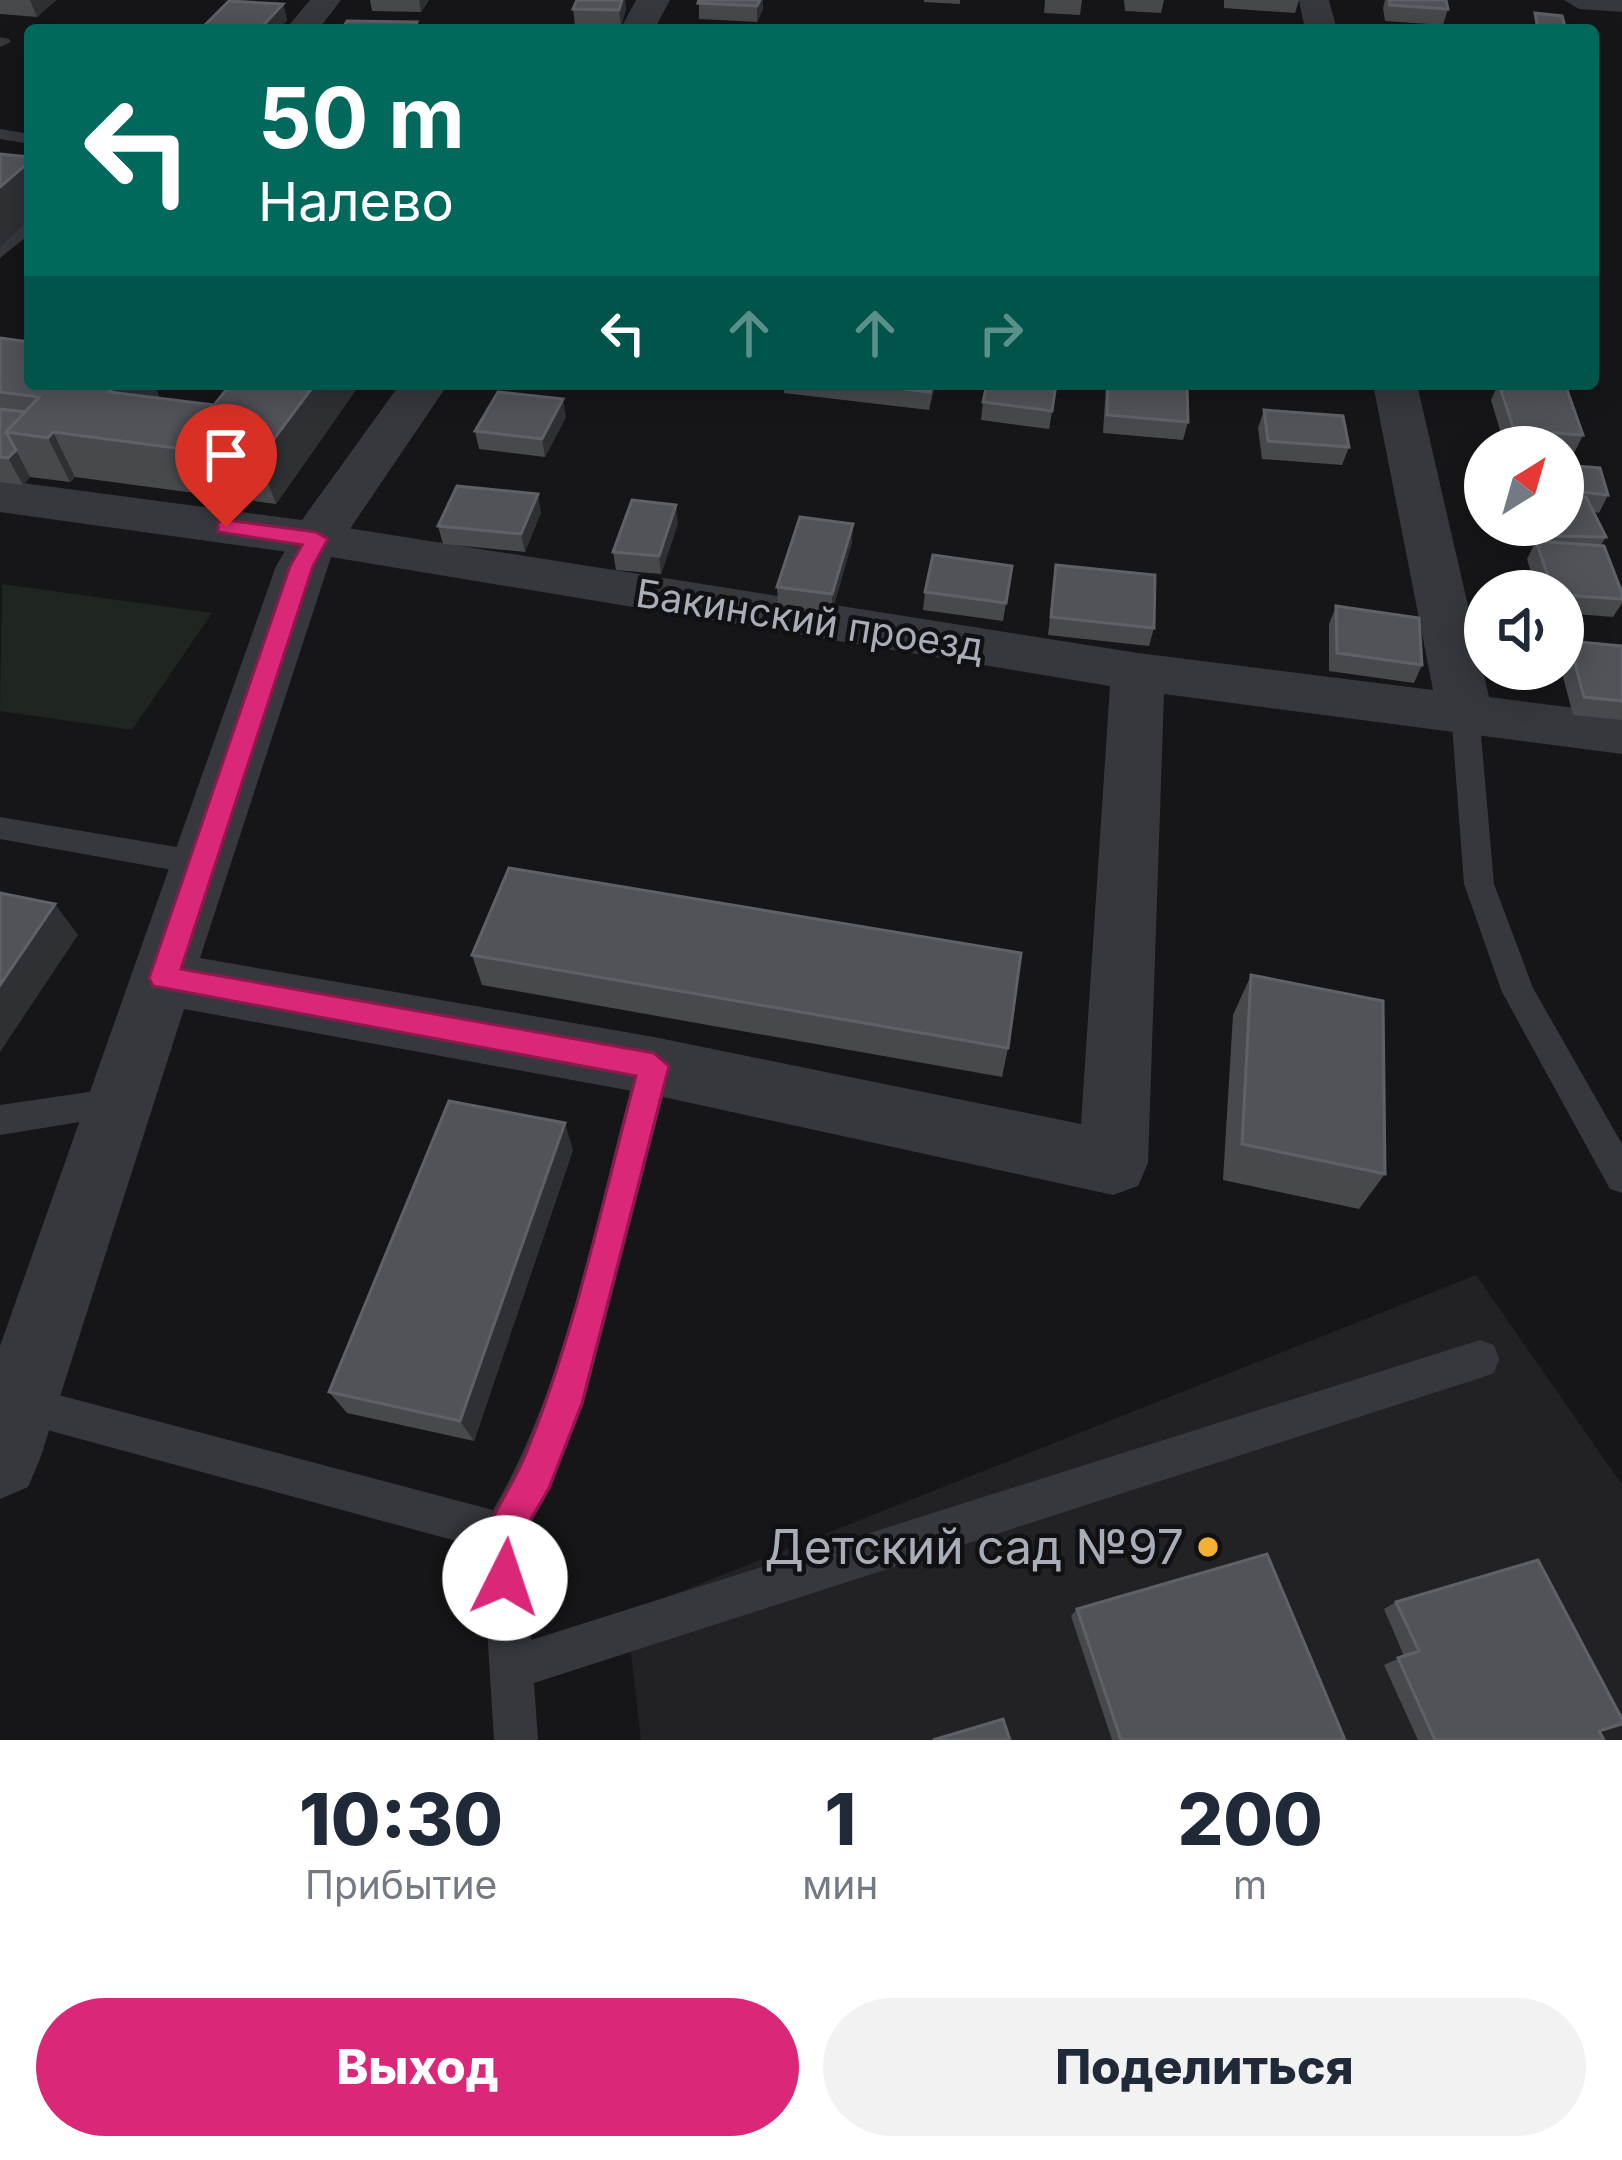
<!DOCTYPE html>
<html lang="ru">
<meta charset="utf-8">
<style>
body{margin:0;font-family:Inter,sans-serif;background:#f2f2f3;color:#1f2937;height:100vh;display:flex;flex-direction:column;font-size:45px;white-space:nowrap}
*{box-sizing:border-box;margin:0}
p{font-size:39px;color:#747a83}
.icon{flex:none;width:66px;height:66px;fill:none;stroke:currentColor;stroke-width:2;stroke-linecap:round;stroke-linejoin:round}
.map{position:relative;height:1740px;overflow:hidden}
.sheet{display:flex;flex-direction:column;background:#fff;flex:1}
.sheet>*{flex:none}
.banner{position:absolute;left:24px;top:24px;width:1575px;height:366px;border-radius:12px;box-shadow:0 6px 30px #0003;background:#00695c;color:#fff;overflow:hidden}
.needle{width:78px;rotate:37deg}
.controls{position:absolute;left:1464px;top:426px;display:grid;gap:24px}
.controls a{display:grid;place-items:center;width:120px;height:120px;border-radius:50%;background:#fff;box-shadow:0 6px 30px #0003;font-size:60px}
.pin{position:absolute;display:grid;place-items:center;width:102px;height:102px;color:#fff;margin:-123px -51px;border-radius:50% 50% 50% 0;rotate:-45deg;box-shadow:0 0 12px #0007}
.pin .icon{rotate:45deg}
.me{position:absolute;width:132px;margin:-66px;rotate:4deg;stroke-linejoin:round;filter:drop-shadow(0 0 9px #0008)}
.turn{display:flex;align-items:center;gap:42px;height:252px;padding:0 36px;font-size:54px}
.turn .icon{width:156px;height:156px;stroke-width:2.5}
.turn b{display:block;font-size:84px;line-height:102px}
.lanes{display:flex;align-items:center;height:114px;padding:0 36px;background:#0003;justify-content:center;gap:60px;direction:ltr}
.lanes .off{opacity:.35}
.eta{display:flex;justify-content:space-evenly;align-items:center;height:204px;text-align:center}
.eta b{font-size:72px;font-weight:800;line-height:84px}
.primary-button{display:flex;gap:24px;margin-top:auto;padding:24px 36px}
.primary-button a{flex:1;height:138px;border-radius:72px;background:#db2777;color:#fff;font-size:48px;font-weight:800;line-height:138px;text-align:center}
.primary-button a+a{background:#f2f2f3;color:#1f2937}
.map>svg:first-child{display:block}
.built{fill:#222225}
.green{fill:#1e261f}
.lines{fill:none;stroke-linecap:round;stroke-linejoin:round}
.service{fill:#37383d;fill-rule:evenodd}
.minor{fill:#37383d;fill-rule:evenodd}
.tertiary{fill:#37383d;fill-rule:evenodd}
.wall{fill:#47494d}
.shaded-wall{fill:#2f3033}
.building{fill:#525359;stroke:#5f6168;stroke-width:3}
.route{fill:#db2777;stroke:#8e194d;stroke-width:3}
.poi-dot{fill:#f2b134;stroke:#111113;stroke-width:4.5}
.labels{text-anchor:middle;stroke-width:9;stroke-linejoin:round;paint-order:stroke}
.street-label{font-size:39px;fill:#a8adb8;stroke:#111113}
.near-poi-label{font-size:48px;fill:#a8adb8;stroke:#111113;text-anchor:end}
</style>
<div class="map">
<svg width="1622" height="1740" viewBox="0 0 1622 1740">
<rect width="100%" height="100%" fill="#161618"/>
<path class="built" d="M 1476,1275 L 1622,1485 L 1622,1740 L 641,1740 L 628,1628 L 639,1608 Z"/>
<path class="green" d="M 2,584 L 212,613 L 132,730 L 0,711 Z"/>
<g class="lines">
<path class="service" d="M 0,37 L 9,39 L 11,42 L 0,47 Z
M 0,129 L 30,134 L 30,144 L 0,139 Z
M 30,218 L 30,234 L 0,258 L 0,241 Z
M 1465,702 L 1479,712 L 1494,884 L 1533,988 L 1622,1144 L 1622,1193 L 1610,1189 L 1502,992 L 1464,884 L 1451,712 Z
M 0,817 L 200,851 L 211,855 L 215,863 L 211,871 L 200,875 L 0,839 Z
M 654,1051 L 666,1056 L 671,1066 L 584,1403 L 550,1489 L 523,1537 L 531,1640 L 1480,1340 L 1494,1345 L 1499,1359 L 1494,1373 L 1480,1378 L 534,1683 L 538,1740 L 494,1740 L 482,1548 L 3,1418 L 3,1390 L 17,1384 L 493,1510 C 567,1385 598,1207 637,1066 L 642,1056 Z
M 123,1087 L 135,1091 L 140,1102 L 135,1113 L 0,1135 L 0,1105 Z"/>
<path class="minor" d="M 310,0 L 341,0 L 318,30 L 285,30 Z
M 1299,0 L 1329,0 L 1337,30 L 1305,30 Z
M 1564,0 L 1622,0 L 1622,12 L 1579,9 Z
M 1373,384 L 1417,384 L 1489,697 L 1622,714 L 1622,754 L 1164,694 L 1148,1163 L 1138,1186 L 1113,1195 L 654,1095 L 184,1009 L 40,1459 L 28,1487 L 0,1499 L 0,1346 L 276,566 L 299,528 L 316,523 L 1138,653 L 1433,690 ZM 331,557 L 1110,686 L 1081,1124 L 654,1037 L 200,958 Z"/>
<path class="tertiary" d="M 636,0 L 670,0 L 654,30 L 620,30 Z
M 400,384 L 448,384 L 335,551 L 316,556 L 0,512 L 0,480 L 302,520 Z"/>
</g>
<path class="wall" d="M 0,0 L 56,0 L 37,17 L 0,14 Z
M 370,0 L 429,0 L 421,12 L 372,11 Z
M 577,0 L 625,0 L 626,9 L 621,26 L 575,25 L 573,9 Z
M 699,0 L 763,0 L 763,9 L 757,22 L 699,19 Z
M 924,0 L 960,0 L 960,4 L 924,2 Z
M 1045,0 L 1082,0 L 1080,15 L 1044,13 Z
M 1124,0 L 1164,0 L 1161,13 L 1125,11 Z
M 1224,0 L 1299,0 L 1295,13 L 1224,8 Z
M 1385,0 L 1446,0 L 1448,9 L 1443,25 L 1385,21 L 1383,8 Z
M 283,4 L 287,20 L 278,30 L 205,30 L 204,26 Z
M 0,338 L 154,384 L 160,399 L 214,405 L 231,384 L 360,384 L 276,504 L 75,477 L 70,482 L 30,477 L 23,485 L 0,482 Z
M 537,384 L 574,384 L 571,388 Z
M 784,384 L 935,384 L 929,410 L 784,393 Z
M 1057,384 L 1049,429 L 981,420 L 983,402 Z
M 1106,384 L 1187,384 L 1188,422 L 1183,440 L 1103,433 Z
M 1498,384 L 1525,384 L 1583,435 L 1574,453 L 1563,452 L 1563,447 L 1505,447 L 1491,400 Z
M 1264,410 L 1349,447 L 1342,465 L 1262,459 L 1258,428 Z
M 566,417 L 545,457 L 479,449 L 475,431 Z
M 1563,465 L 1608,495 L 1599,513 L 1594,512 L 1606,537 L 1601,545 L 1622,593 L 1622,603 L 1613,617 L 1563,613 L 1563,591 L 1537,591 L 1527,559 L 1536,541 L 1529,525 L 1563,525 Z
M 541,512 L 525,552 L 443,544 L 438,526 Z
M 678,523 L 661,574 L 616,570 L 613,552 Z
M 852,542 L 832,612 L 778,605 L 777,587 Z
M 1056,565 L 1154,628 L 1149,646 L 1048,635 Z
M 1012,566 L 1003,621 L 923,610 L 925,592 Z
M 1336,606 L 1422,665 L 1414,683 L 1329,671 L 1329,624 Z
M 1569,641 L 1622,646 L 1622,720 L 1573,715 L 1561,669 L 1563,669 L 1563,651 Z
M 472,955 L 1008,1048 L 1002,1077 L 482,985 Z
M 1251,975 L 1385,1174 L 1359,1209 L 1223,1180 L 1233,1015 Z
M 573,1150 L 474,1441 L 347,1413 L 329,1392 Z
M 1396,1602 L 1599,1731 L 1604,1740 L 1418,1740 L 1384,1665 L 1404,1656 L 1384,1609 Z
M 1077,1609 L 1345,1740 L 1112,1740 L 1071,1616 Z"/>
<path class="shaded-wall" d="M 30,0 L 56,0 L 37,17 Z
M 419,0 L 429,0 L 421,12 Z
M 622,0 L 625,0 L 626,9 L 621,26 L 619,10 Z
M 760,0 L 763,0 L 763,9 L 757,22 L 757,6 Z
M 283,4 L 287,20 L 278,30 L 259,30 Z
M 30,161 L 30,219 L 0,247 L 0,187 Z
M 117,384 L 154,384 L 160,400 L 109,392 Z
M 315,384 L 360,384 L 276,504 L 259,459 Z
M 563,399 L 566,417 L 545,457 L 542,439 Z
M 53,432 L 75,477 L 70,482 L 48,438 Z
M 16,450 L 30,477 L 23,485 L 8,458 Z
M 538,494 L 541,512 L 525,552 L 521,534 Z
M 676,505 L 678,523 L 661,574 L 659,556 Z
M 853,524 L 852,542 L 832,612 L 832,594 Z
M 55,904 L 78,935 L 0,1052 L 0,985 Z
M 565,1123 L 573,1150 L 474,1441 L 460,1421 Z"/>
<path class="building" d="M 577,0 L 622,0 L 619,10 L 573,9 Z
M 699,0 L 760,0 L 757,6 L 698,3 Z
M 1389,0 L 1446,0 L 1448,9 L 1390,5 Z
M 229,1 L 283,4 L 259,30 L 204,26 Z
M 1535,13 L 1562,16 L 1566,30 L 1538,30 Z
M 347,21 L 417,22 L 413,30 L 342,30 Z
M 0,154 L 30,157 L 30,161 L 0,187 Z
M 0,338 L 30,342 L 30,384 L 117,384 L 109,392 L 214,405 L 231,384 L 315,384 L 259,459 L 53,432 L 48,438 L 6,432 L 39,397 L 0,392 Z
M 864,384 L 932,384 L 930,392 Z
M 987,384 L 1056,384 L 1052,411 L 983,402 Z
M 1108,384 L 1187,384 L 1188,422 L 1107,415 Z
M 1499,384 L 1566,387 L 1583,435 L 1514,430 Z
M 498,392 L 563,399 L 542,439 L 475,431 Z
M 0,409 L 25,412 L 6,432 L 16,450 L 8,458 L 0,457 Z
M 1264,410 L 1343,416 L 1349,447 L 1268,441 Z
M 1563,465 L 1600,468 L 1608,495 L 1563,490 Z
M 457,486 L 538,494 L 521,534 L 438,526 Z
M 1563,497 L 1586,497 L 1606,537 L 1552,536 L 1547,525 L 1563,525 Z
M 632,500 L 676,505 L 659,556 L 613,552 Z
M 800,517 L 853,524 L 832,594 L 777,587 Z
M 1536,541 L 1604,546 L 1622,593 L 1622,599 L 1563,595 L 1563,591 L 1553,591 Z
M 933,555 L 1012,566 L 1006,603 L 925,592 Z
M 1056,565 L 1155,575 L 1154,628 L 1051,617 Z
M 1336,606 L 1419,618 L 1422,665 L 1337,653 Z
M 1569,641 L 1622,646 L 1622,701 L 1584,697 Z
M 509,868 L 1021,953 L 1008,1048 L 472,955 Z
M 0,893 L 55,904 L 0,985 Z
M 1251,975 L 1383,1001 L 1385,1174 L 1242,1144 Z
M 449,1101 L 565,1123 L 460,1421 L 329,1392 Z
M 1267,1554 L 1345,1740 L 1121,1740 L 1077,1609 Z
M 1538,1560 L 1622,1719 L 1622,1724 L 1599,1731 L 1604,1740 L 1435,1740 L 1398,1658 L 1419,1651 L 1396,1602 Z
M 1003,1719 L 1010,1740 L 933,1740 Z"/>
<path class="route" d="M 226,520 L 316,532 L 328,539 L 313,566 L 181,969 L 654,1053 L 669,1066 L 582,1403 L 549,1488 L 521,1536 L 524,1578 L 518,1592 L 505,1597 L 491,1592 C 468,1535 505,1505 525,1456 C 575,1335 602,1203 636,1076 L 153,986 L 149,978 L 290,566 L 302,545 L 218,532 L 218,522 Z"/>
<circle class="poi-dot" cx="1208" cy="1547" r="12"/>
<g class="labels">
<g class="street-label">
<text transform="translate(810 620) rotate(9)" y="14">Бакинский проезд</text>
</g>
<g class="near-poi-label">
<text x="1184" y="1564">Детский сад №97</text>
</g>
</g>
</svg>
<div class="controls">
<a><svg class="needle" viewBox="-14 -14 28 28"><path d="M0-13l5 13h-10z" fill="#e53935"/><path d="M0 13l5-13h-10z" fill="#747a83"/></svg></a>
<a><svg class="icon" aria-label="sound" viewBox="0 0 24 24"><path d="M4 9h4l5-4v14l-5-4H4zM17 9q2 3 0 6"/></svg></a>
</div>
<div class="pin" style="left:226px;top:527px;background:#d93025"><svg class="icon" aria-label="arrive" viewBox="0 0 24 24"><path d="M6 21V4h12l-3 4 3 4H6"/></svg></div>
<svg class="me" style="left:505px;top:1578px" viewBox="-20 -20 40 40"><circle r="19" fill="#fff"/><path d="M0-13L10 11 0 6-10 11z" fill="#db2777"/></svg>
<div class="banner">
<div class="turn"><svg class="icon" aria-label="left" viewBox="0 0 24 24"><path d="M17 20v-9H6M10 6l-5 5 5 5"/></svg><div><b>50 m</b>Налево</div></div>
<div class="lanes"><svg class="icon" aria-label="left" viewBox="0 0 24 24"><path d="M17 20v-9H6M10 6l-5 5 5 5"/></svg><svg class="icon off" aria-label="ahead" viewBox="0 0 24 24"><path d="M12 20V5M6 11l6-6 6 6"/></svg><svg class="icon off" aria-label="ahead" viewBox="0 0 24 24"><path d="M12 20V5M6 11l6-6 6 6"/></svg><svg class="icon off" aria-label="right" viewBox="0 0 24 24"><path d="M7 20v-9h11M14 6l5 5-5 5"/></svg></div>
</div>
</div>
<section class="sheet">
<div class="eta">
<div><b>10:30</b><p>Прибытие</p></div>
<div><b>1</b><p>мин</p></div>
<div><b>200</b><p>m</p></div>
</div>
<div class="primary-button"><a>Выход</a><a>Поделиться</a></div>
</section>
